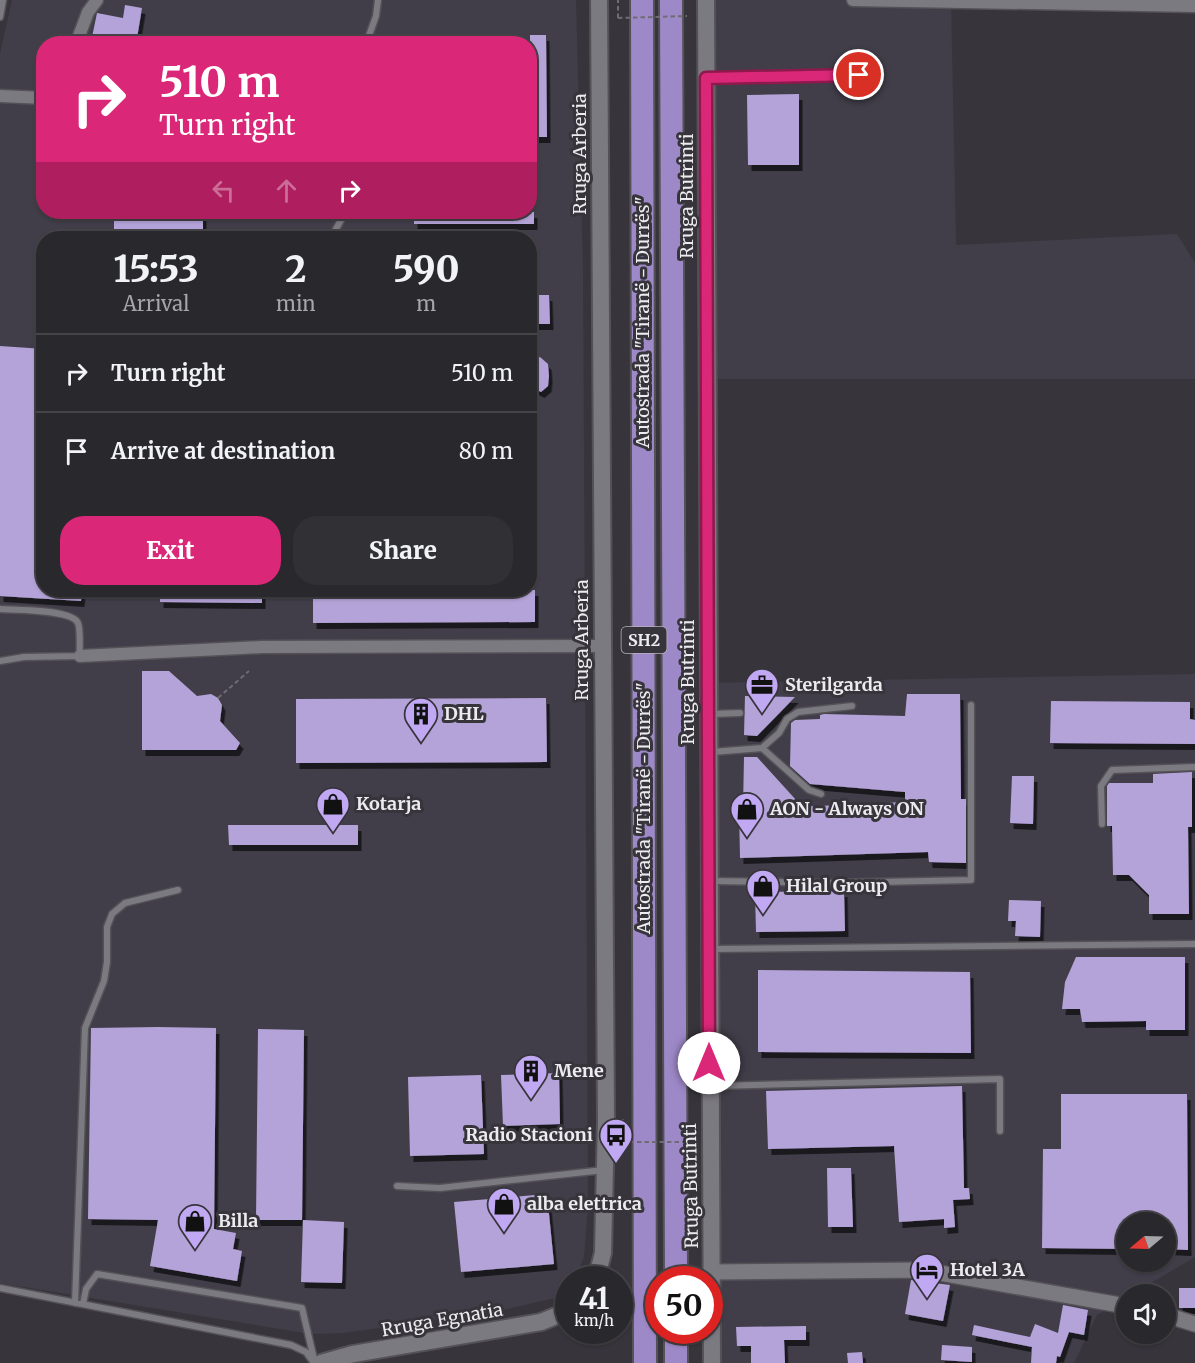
<!DOCTYPE html>
<meta charset="utf-8">
<style>
body{margin:0;font-family:Merriweather,serif;background:#313034;color:#f1f3f6;height:100vh;display:flex;flex-direction:column;font-size:22px;white-space:nowrap}
*{box-sizing:border-box;margin:0}
p{font-size:20px;color:#a5a6a9}
.icon{flex:none;width:33px;height:33px;fill:none;stroke:currentColor;stroke-width:2;stroke-linecap:round;stroke-linejoin:round}
.map{position:relative;flex:1;overflow:hidden}
.drawer{position:absolute;left:36px;top:231px;width:501px;height:366px;display:flex;flex-direction:column;background:#29282c;border-radius:24px;box-shadow:0 2px 4px #0004,0 0 0 2px #454448}
.drawer>*{flex:none}
.hud{position:absolute;left:36px;top:36px;width:501px;height:183px;border-radius:24px;box-shadow:0 2px 4px #0004,0 0 0 2px #454448;background:#db2777;color:#fff;overflow:hidden}
.needle{width:39px;rotate:251deg}
.fabs{position:absolute;left:1116px;top:1212px;display:grid;gap:12px}
.fabs a{display:grid;place-items:center;width:60px;height:60px;border-radius:50%;background:#29282c;box-shadow:0 2px 4px #0004,0 0 0 2px #454448;font-size:30px}
.speed{position:absolute;left:555px;top:1266px;display:flex;gap:12px;font-size:30px;font-weight:700;text-align:center}
.speed>*{display:grid;place-content:center;width:78px;height:78px;border-radius:50%;background:#29282c;box-shadow:0 2px 4px #0004,0 0 0 2px #454448;line-height:1}
.speed small{font-size:15px;font-weight:400}
.speed .limit{border:9px solid #d22;background:#fff;color:#111}
.pin{position:absolute;display:grid;place-items:center;width:51px;height:51px;color:#fff;margin:-26px;border:3px solid #fff;border-radius:50%;box-shadow:0 2px 6px #0007}
.me{position:absolute;width:66px;margin:-33px;rotate:0deg;stroke-linejoin:round;filter:drop-shadow(0 0 4px #0008)}
.turn{display:flex;align-items:center;gap:21px;height:126px;padding:0 24px;font-size:27px}
.turn .icon{width:78px;height:78px;stroke-width:2.5}
.turn b{display:block;font-size:42px;line-height:51px}
.lanes{display:flex;align-items:center;height:57px;padding:0 24px;background:#0003;justify-content:center;gap:30px;direction:ltr}
.lanes .off{opacity:.35}
.eta{display:flex;justify-content:space-evenly;align-items:center;height:102px;text-align:center}
.eta b{font-size:36px;font-weight:800;line-height:42px}
.action{display:flex;gap:12px;margin-top:auto;padding:12px 24px}
.action a{flex:1;height:69px;border-radius:24px;background:#db2777;color:#fff;font-size:24px;font-weight:800;line-height:69px;text-align:center}
.action a+a{background:#313034;color:#f1f3f6}
ul{padding:0;list-style:none}
li{display:flex;align-items:center;gap:18px;height:78px;padding:0 24px;border-top:2px solid #454448}
li div{flex:1}
li b{display:block;font-size:22px}
li em{font-style:normal}
.map>svg:first-child{display:block}
.built{fill:#413e49;fill-rule:evenodd}
.building{fill:#b4a3d8;filter:url(#shadow)}
.lines{fill:none;stroke-linecap:round;stroke-linejoin:round}
.service-casing{stroke:#545257;stroke-width:9}
.minor-casing{stroke:#545257;stroke-width:15}
.tertiary-casing{stroke:#545257;stroke-width:18}
.secondary-casing{stroke:#545257;stroke-width:20}
.motorway-casing{stroke:#545257;stroke-width:26}
.path{stroke:#6e6c72;stroke-width:2;stroke-dasharray:4.5 3;stroke-linecap:butt}
.service{stroke:#7c7a81;stroke-width:6}
.minor{stroke:#7c7a81;stroke-width:12}
.tertiary{stroke:#7c7a81;stroke-width:15}
.secondary{stroke:#7c7a81;stroke-width:16}
.motorway{stroke:#9e89c8;stroke-width:22}
.path-bridge{stroke:#6e6c72;stroke-width:2;stroke-dasharray:4.5 3;stroke-linecap:butt}
.route-casing{stroke:#8e194d;stroke-width:15}
.route{stroke:#db2777;stroke-width:10}
.labels{text-anchor:middle;stroke-width:6;stroke-linejoin:round;paint-order:stroke}
.shield{fill:#37353b;stroke:#b6b4b9;stroke-width:1.5}
.shield-label{font-size:16px;font-weight:bold;fill:#ecebef}
.street-label{font-size:18px;fill:#ecebef;stroke:#37353b}
.poi-label{font-size:18px;font-weight:bold;fill:#ecebef;stroke:#37353b;text-anchor:start}
</style>
<div class="map">
<svg width="1195" height="1363" viewBox="0 0 1195 1363">
<defs>
<filter id="shadow"><feDropShadow dx="3.5" dy="6" stdDeviation="0" flood-color="#0009"/></filter>
</defs>
<rect width="100%" height="100%" fill="#37353b"/>
<path class="built" d="M 12,0 L 576,0 L 583,270 L 588,1206 L 584,1257 L 575,1279 L 568,1280 L 568,1285 L 555,1298 L 494,1312 L 343,1333 L 310,1334 L 0,1283 L 0,54 ZM 44,44 L 530,44 L 530,212 L 44,212 ZM 44,238 L 530,238 L 530,590 L 44,590 Z
M 706,0 L 951,0 L 956,245 L 1177,234 L 1195,263 L 1195,379 L 707,379 Z
M 1195,674 L 1195,1257 L 1132,1294 L 1126,1294 L 1126,1298 L 1097,1315 L 1074,1363 L 712,1363 L 708,683 ZM 1126,1222 L 1166,1222 L 1166,1262 L 1126,1262 Z"/>
<path class="building" d="M 125,5 L 142,8 L 136,44 L 91,42 L 97,13 L 123,18 Z
M 530,35 L 546,35 L 547,137 L 530,137 Z
M 799,94 L 799,165 L 748,165 L 747,95 Z
M 114,212 L 203,212 L 203,238 L 114,238 Z
M 414,212 L 534,212 L 534,224 L 414,224 Z
M 530,295 L 549,295 L 550,324 L 530,324 Z
M 0,346 L 44,349 L 44,590 L 82,590 L 81,601 L 0,596 Z
M 540,357 L 548,364 L 549,376 L 548,386 L 541,392 L 530,386 L 530,361 Z
M 160,590 L 262,590 L 262,603 L 160,602 Z
M 313,590 L 535,590 L 535,622 L 313,623 Z
M 142,671 L 169,671 L 197,696 L 211,694 L 218,698 L 222,705 L 220,721 L 240,743 L 236,750 L 142,750 Z
M 907,694 L 960,694 L 961,799 L 966,799 L 966,863 L 929,862 L 928,852 L 740,858 L 739,808 L 743,808 L 744,757 L 757,757 L 797,801 L 797,807 L 905,802 L 905,792 L 810,784 L 790,766 L 791,723 L 795,720 L 820,719 L 820,715 L 824,714 L 905,716 Z
M 745,696 L 795,697 L 757,736 L 744,735 Z
M 546,698 L 547,762 L 296,763 L 296,699 Z
M 1051,701 L 1190,702 L 1190,719 L 1195,720 L 1195,744 L 1050,743 Z
M 1192,772 L 1192,827 L 1188,827 L 1189,914 L 1149,914 L 1149,895 L 1129,875 L 1113,875 L 1112,826 L 1107,826 L 1107,786 L 1109,783 L 1153,783 L 1153,774 Z
M 1012,776 L 1034,776 L 1033,824 L 1010,823 Z
M 228,825 L 358,825 L 358,845 L 229,845 Z
M 844,891 L 845,931 L 756,932 L 755,892 Z
M 1009,900 L 1041,901 L 1040,937 L 1015,936 L 1016,921 L 1008,921 Z
M 1076,957 L 1185,957 L 1185,1030 L 1146,1030 L 1146,1021 L 1082,1022 L 1080,1009 L 1062,1009 L 1065,982 Z
M 758,970 L 970,972 L 971,1053 L 758,1052 Z
M 158,1027 L 216,1028 L 214,1229 L 236,1233 L 233,1249 L 242,1251 L 237,1281 L 150,1266 L 158,1220 L 88,1219 L 91,1028 Z
M 258,1029 L 304,1030 L 302,1220 L 256,1220 Z
M 559,1073 L 560,1124 L 503,1126 L 501,1075 Z
M 481,1075 L 484,1154 L 410,1156 L 408,1077 Z
M 962,1086 L 964,1188 L 969,1188 L 970,1199 L 953,1200 L 955,1227 L 944,1228 L 944,1219 L 899,1222 L 894,1146 L 768,1149 L 766,1091 Z
M 1061,1094 L 1187,1094 L 1188,1250 L 1166,1249 L 1166,1222 L 1126,1222 L 1126,1249 L 1042,1248 L 1043,1149 L 1061,1149 Z
M 827,1168 L 851,1168 L 853,1227 L 828,1227 Z
M 547,1194 L 554,1264 L 461,1272 L 454,1202 Z
M 303,1220 L 344,1222 L 342,1283 L 301,1282 Z
M 911,1280 L 950,1285 L 943,1321 L 905,1314 Z
M 1179,1288 L 1195,1288 L 1195,1308 L 1179,1308 Z
M 1063,1305 L 1088,1310 L 1084,1335 L 1069,1332 L 1060,1357 L 1057,1356 L 1056,1363 L 1031,1363 L 1032,1347 L 972,1335 L 974,1325 L 1030,1337 L 1035,1324 L 1058,1333 Z
M 806,1326 L 806,1340 L 784,1340 L 785,1363 L 751,1363 L 751,1346 L 737,1346 L 736,1327 Z
M 942,1345 L 972,1347 L 972,1362 L 941,1360 Z
M 862,1352 L 863,1363 L 848,1363 L 847,1353 Z"/>
<g class="lines">
<defs>
<path id="service" d="M 0,17 L 3,0
M 366,44 L 376,16 L 378,0
M 706,78 L 880,75
M 331,238 L 341,220 L 341,212
M 0,609 C 14,610 72,609 78,623 C 81,631 79,647 80,656 L 24,657 L 0,661
M 711,714 L 740,713
M 762,748 L 779,733 L 787,719 L 798,712 L 852,706
M 712,752 L 762,748 L 809,790 L 821,794
M 1102,824 L 1101,786 L 1112,770 L 1195,767
M 712,881 L 831,883 L 971,880 L 971,705
M 713,949 L 1195,944
M 713,1086 L 1000,1079 L 1000,1131
M 397,1186 L 440,1188 L 604,1170
M 0,1288 L 291,1345 L 306,1352 L 314,1363
M 75,1303 L 85,1028 L 104,981 L 107,962 L 107,927 L 112,914 L 125,903 L 178,890
M 83,1304 L 86,1289 L 97,1274 L 302,1308 L 314,1359"/>
<path id="minor" d="M 853,0 L 1195,6
M 76,44 L 88,12 L 97,0
M 0,96 L 44,98
M 80,656 L 262,647 L 602,646"/>
<path id="tertiary" d="M 712,1272 L 923,1270 L 1126,1306
M 1166,1315 L 1195,1324"/>
<path id="secondary" d="M 706,0 L 712,1363
M 596,1280 L 603,1253 L 606,1121 L 599,0
M 321,1363 L 353,1354 L 541,1322 L 568,1311"/>
<path id="motorway" d="M 642,0 L 645,1363
M 671,0 L 676,1280
M 676,1330 L 676,1363"/>
</defs>
<use href="#service" class="service-casing"/>
<use href="#minor" class="minor-casing"/>
<use href="#tertiary" class="tertiary-casing"/>
<use href="#secondary" class="secondary-casing"/>
<use href="#motorway" class="motorway-casing"/>
<path class="path" d="M 618,18 L 618,0
M 218,698 L 249,671
M 620,1120 L 623,1120 L 622,1142"/>
<use href="#service" class="service"/>
<use href="#minor" class="minor"/>
<use href="#tertiary" class="tertiary"/>
<use href="#secondary" class="secondary"/>
<use href="#motorway" class="motorway"/>
<path class="path-bridge" d="M 618,18 L 687,16
M 622,1142 L 691,1142"/>
</g>
<g class="lines">
<defs>
<path id="route" d="M 709,1063 L 706,78 L 859,75"/>
</defs>
<use href="#route" class="route-casing"/>
<use href="#route" class="route"/>
</g>
<defs>
<symbol id="office-pin" viewBox="-11 -11 22 30"><path d="M0 17L-7.5 6A9.5 9.5 0 1 1 7.5 6Z" fill="#c1a8f3" stroke="#37353b"/><path d="M-6-3h4V-5.5h4V-3h4V5H-6ZM-1-4.5V-3h2v-1.5ZM-6 0V1H6V0Z" fill="#111"/></symbol>
<symbol id="building-pin" viewBox="-11 -11 22 30"><path d="M0 17L-7.5 6A9.5 9.5 0 1 1 7.5 6Z" fill="#c1a8f3" stroke="#37353b"/><path d="M-4-6H4V6H1V3H-1V6H-4ZM-2.5-4.3h1.7v1.8h-1.7ZM.8-4.3h1.7v1.8H.8ZM-2.5-1h1.7V.8h-1.7ZM.8-1h1.7V.8H.8Z" fill="#111"/></symbol>
<symbol id="shop-pin" viewBox="-11 -11 22 30"><path d="M0 17L-7.5 6A9.5 9.5 0 1 1 7.5 6Z" fill="#c1a8f3" stroke="#37353b"/><path d="M-5-2.5h2.3a2.7 3.5 0 0 1 5.4 0H5L5.5 6h-11ZM-1.5-2.5h3a1.5 2.3 0 0 0-3 0Z" fill="#111"/></symbol>
<symbol id="bus-pin" viewBox="-11 -11 22 30"><path d="M0 17L-7.5 6A9.5 9.5 0 1 1 7.5 6Z" fill="#c1a8f3" stroke="#37353b"/><path d="M-5-6H5V4H4V6H2V4H-2V6H-4V4H-5ZM-3.5-4V0h7V-4ZM-3.5 1.2v1.5H-2V1.2ZM2 1.2v1.5H3.5V1.2Z" fill="#111"/></symbol>
<symbol id="hotel-pin" viewBox="-11 -11 22 30"><path d="M0 17L-7.5 6A9.5 9.5 0 1 1 7.5 6Z" fill="#c1a8f3" stroke="#37353b"/><path d="M-6-4.5h1.5V1H6V5H4.5V3h-9V5H-6ZM-4 0a1.8 1.8 0 1 1 3.6 0ZM.5 0V-2.5h3Q6-2.5 6 0Z" fill="#111"/></symbol>
</defs>
<g fill-rule="evenodd">
<use href="#office-pin" x="743" y="666" width="38" height="52"/>
<use href="#building-pin" x="402" y="695" width="38" height="52"/>
<use href="#shop-pin" x="314" y="785" width="38" height="52"/>
<use href="#shop-pin" x="728" y="790" width="38" height="52"/>
<use href="#shop-pin" x="744" y="867" width="38" height="52"/>
<use href="#building-pin" x="512" y="1052" width="38" height="52"/>
<use href="#bus-pin" x="597" y="1116" width="38" height="52"/>
<use href="#shop-pin" x="485" y="1185" width="38" height="52"/>
<use href="#shop-pin" x="176" y="1202" width="38" height="52"/>
<use href="#hotel-pin" x="908" y="1251" width="38" height="52"/>
</g>
<g class="labels">
<rect class="shield" x="621.5" y="627" width="45" height="26" rx="4.5"/>
<g class="shield-label">
<text x="644" y="646">SH2</text>
</g>
<g class="street-label">
<text transform="translate(580 154) rotate(-90)" y="6">Rruga Arberia</text>
<text transform="translate(687 196) rotate(-90)" y="6">Rruga Butrinti</text>
<text transform="translate(643 322) rotate(-90)" y="6">Autostrada "Tiranë - Durrës"</text>
<text transform="translate(582 640) rotate(-90)" y="6">Rruga Arberia</text>
<text transform="translate(688 682) rotate(-90)" y="6">Rruga Butrinti</text>
<text transform="translate(644 808) rotate(-90)" y="6">Autostrada "Tiranë - Durrës"</text>
<text transform="translate(691 1186) rotate(-91)" y="6">Rruga Butrinti</text>
<text transform="translate(442 1320) rotate(-10)" y="6">Rruga Egnatia</text>
</g>
<g class="poi-label">
<text x="785" y="691">Sterilgarda</text>
<text x="444" y="720">DHL</text>
<text x="356" y="810">Kotarja</text>
<text x="770" y="815">AON - Always ON</text>
<text x="786" y="892">Hilal Group</text>
<text x="554" y="1077">Mene</text>
<text x="593" y="1141" text-anchor="end">Radio Stacioni</text>
<text x="527" y="1210">alba elettrica</text>
<text x="218" y="1227">Billa</text>
<text x="950" y="1276">Hotel 3A</text>
</g>
</g>
</svg>
<div class="fabs">
<a><svg class="needle" viewBox="-14 -14 28 28"><path d="M0-13l5 13h-10z" fill="#e53935"/><path d="M0 13l5-13h-10z" fill="#a5a6a9"/></svg></a>
<a><svg class="icon" aria-label="sound" viewBox="0 0 24 24"><path d="M4 9h4l5-4v14l-5-4H4zM17 9q2 3 0 6"/></svg></a>
</div>
<div class="speed"><div>41<small>km/h</small></div><div class="limit">50</div></div>
<div class="pin" style="left:859px;top:75px;background:#d93025"><svg class="icon" aria-label="arrive" viewBox="0 0 24 24"><path d="M6 21V4h12l-3 4 3 4H6"/></svg></div>
<svg class="me" style="left:709px;top:1063px" viewBox="-20 -20 40 40"><circle r="19" fill="#fff"/><path d="M0-13L10 11 0 6-10 11z" fill="#db2777"/></svg>
<div class="hud">
<div class="turn"><svg class="icon" aria-label="right" viewBox="0 0 24 24"><path d="M7 20v-9h11M14 6l5 5-5 5"/></svg><div><b>510 m</b>Turn right</div></div>
<div class="lanes"><svg class="icon off" aria-label="left" viewBox="0 0 24 24"><path d="M17 20v-9H6M10 6l-5 5 5 5"/></svg><svg class="icon off" aria-label="ahead" viewBox="0 0 24 24"><path d="M12 20V5M6 11l6-6 6 6"/></svg><svg class="icon" aria-label="right" viewBox="0 0 24 24"><path d="M7 20v-9h11M14 6l5 5-5 5"/></svg></div>
</div>
<section class="drawer">
<div class="eta">
<div><b>15:53</b><p>Arrival</p></div>
<div><b>2</b><p>min</p></div>
<div><b>590</b><p>m</p></div>
</div>
<ul>
<li><svg class="icon" aria-label="right" viewBox="0 0 24 24"><path d="M7 20v-9h11M14 6l5 5-5 5"/></svg><div><b>Turn right</b></div><em>510 m</em></li>
<li><svg class="icon" aria-label="arrive" viewBox="0 0 24 24"><path d="M6 21V4h12l-3 4 3 4H6"/></svg><div><b>Arrive at destination</b></div><em>80 m</em></li>
</ul>
<div class="action"><a>Exit</a><a>Share</a></div>
</section>
</div>
